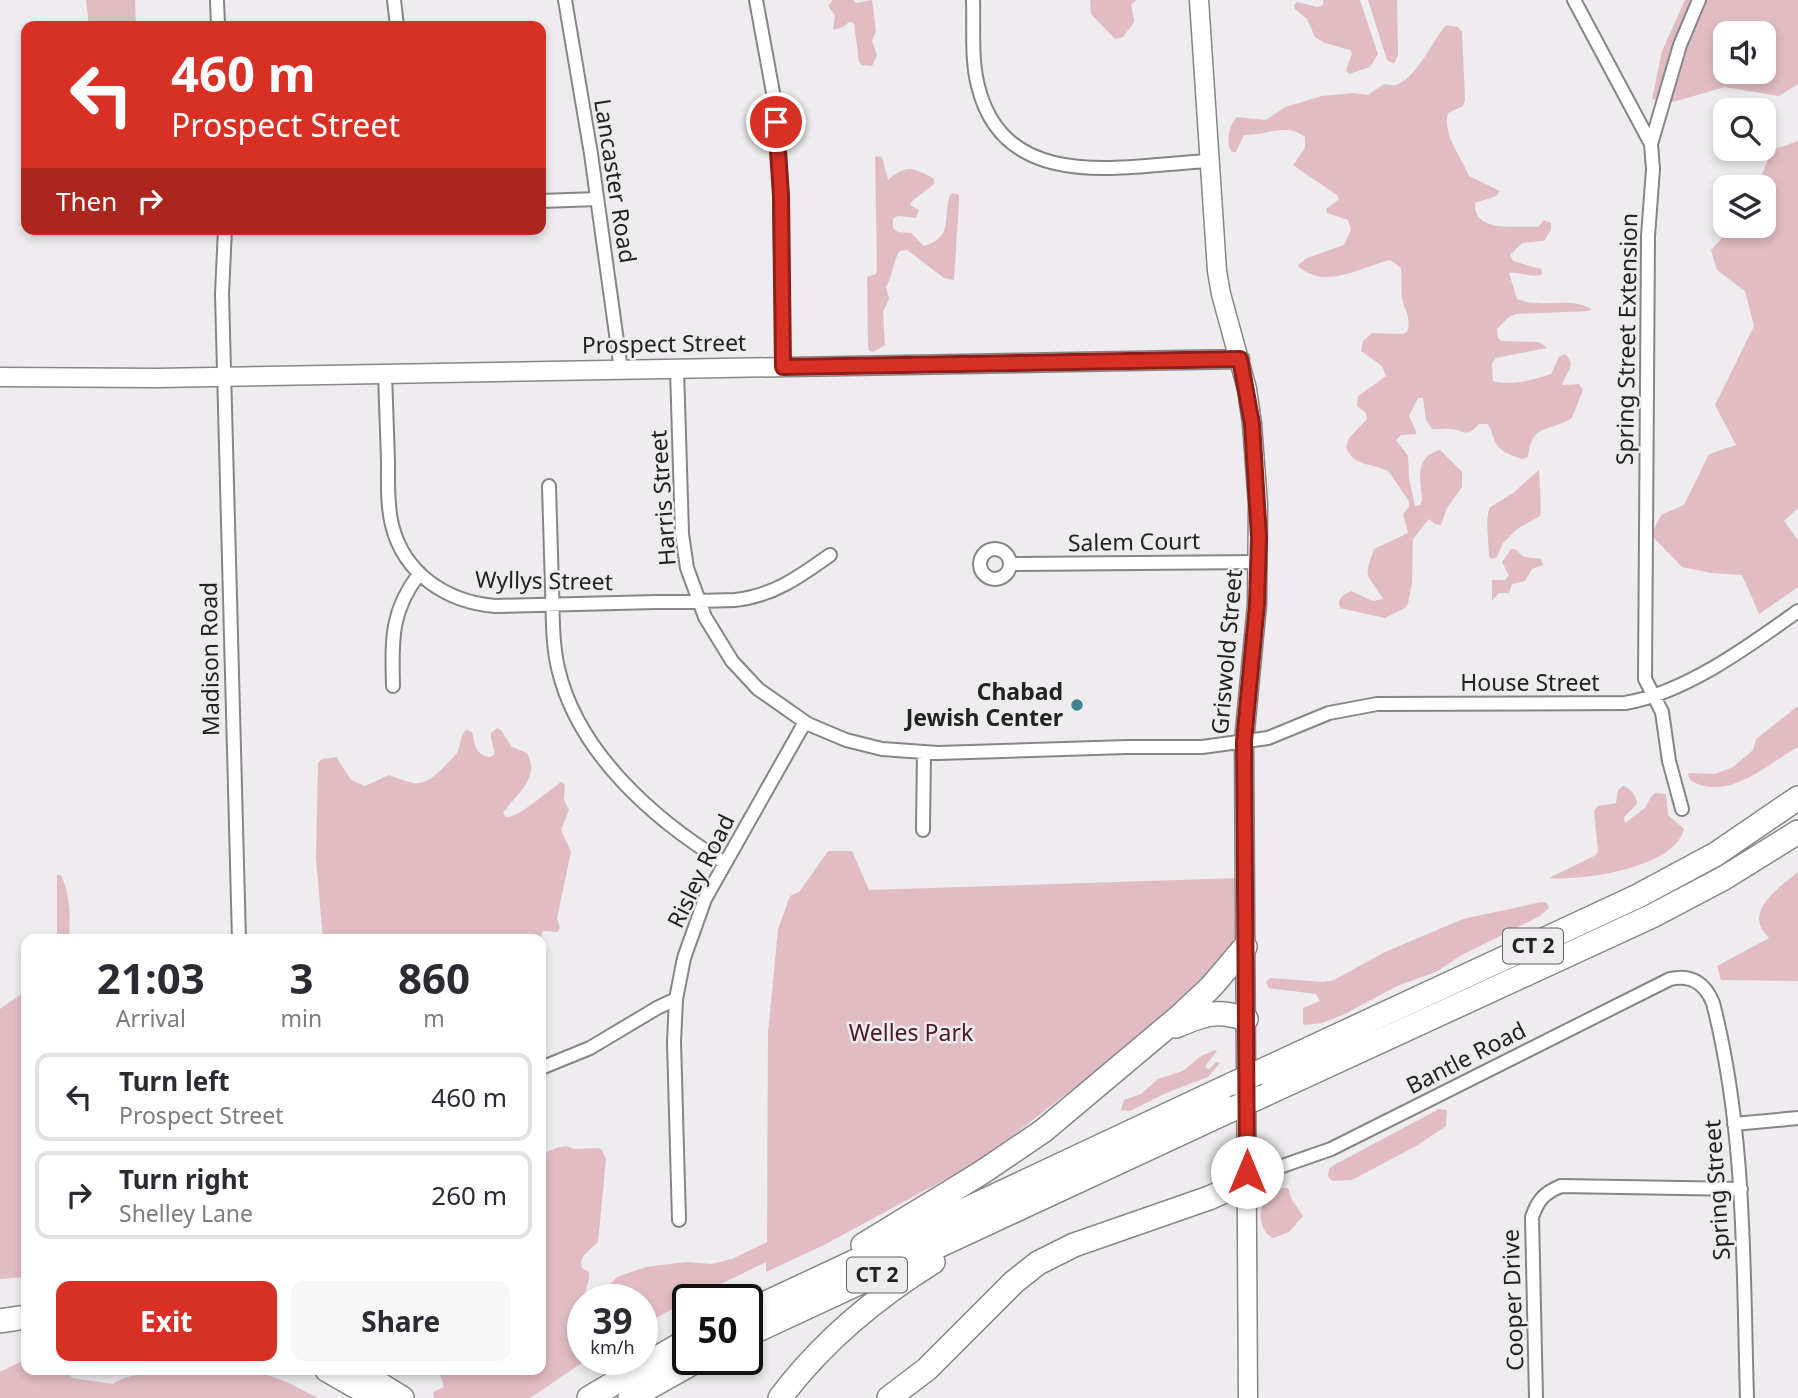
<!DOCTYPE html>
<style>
body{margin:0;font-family:"Noto Sans",sans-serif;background:#f7f7f7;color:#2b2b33;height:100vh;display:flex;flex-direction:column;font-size:26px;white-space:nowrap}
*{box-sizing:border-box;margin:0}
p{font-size:23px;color:#7c7c81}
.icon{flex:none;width:38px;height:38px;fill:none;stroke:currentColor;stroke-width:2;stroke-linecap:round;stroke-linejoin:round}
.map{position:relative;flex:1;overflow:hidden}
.panel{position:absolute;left:21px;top:934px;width:525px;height:441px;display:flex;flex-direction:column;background:#fff;border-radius:14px;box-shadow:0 4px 10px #0003}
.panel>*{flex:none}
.banner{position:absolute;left:21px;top:21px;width:525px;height:214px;border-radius:14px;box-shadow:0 4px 10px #0003;background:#d93025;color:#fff;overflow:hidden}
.controls{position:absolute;left:1713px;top:21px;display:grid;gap:14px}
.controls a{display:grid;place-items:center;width:63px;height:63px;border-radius:14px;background:#fff;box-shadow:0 4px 10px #0003;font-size:35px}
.speed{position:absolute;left:567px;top:1284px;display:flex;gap:14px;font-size:35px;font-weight:700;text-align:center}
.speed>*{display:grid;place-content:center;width:91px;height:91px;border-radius:50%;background:#fff;box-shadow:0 4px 10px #0003;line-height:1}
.speed small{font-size:18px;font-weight:400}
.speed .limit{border:4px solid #111;border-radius:10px;background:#fff;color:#111}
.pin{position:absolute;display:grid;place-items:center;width:60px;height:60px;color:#fff;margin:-30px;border:4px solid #fff;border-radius:50%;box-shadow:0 2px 7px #0007}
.me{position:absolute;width:77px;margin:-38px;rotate:0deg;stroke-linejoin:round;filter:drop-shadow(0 0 5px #0008)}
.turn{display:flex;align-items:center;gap:24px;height:147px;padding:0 35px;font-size:32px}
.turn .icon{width:91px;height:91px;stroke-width:2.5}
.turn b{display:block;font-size:49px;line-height:60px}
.then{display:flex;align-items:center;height:66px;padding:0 35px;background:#0003;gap:14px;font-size:26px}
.eta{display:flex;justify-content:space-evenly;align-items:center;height:119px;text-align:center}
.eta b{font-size:42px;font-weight:700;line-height:49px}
.primary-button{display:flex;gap:14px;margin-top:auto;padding:14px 35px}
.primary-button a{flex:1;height:80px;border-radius:14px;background:#d93025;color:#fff;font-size:28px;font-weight:700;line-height:80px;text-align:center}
.primary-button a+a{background:#f7f7f7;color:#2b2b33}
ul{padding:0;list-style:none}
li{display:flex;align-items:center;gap:21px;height:88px;margin:0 14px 10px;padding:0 21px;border:4px solid #e1e1e2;border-radius:14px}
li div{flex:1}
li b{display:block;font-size:26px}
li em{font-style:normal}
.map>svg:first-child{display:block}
.green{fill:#e1bdc3;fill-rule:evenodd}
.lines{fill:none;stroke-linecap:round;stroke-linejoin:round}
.minor-casing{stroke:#878587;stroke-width:16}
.secondary-casing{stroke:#878587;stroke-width:21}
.motorway-casing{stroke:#878587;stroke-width:26}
.minor{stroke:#fff;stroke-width:12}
.secondary{stroke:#fff;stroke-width:18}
.motorway{stroke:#fff;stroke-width:23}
.motorway-bridge-casing{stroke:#878587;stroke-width:26;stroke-linecap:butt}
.motorway-bridge{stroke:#fff;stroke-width:23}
.route-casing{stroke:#8d1f18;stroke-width:18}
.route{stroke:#d93025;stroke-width:12}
.poi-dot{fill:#408393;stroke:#eeecee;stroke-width:2.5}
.labels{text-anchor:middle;stroke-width:5;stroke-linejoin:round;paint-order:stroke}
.shield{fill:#eeecee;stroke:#605f60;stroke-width:2}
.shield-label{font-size:21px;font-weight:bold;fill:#232223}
.street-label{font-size:23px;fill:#232223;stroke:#eeecee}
.poi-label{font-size:23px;font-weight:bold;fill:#232223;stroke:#eeecee;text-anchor:end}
.park-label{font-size:23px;fill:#4d1727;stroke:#eeecee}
</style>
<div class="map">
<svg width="1798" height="1398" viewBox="0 0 1798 1398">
<rect width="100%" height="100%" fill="#eeecee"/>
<path class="green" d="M 86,0 L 135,0 L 136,26 L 89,26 Z
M 833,0 L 853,0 L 856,3 L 872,0 L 876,31 L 872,41 L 877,55 L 872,66 L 862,65 L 859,62 L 854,23 L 849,22 L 843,27 L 833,30 L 835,15 L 828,6 Z
M 1090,0 L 1136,0 L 1131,5 C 1136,26 1136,19 1123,37 L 1115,39 L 1091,14 Z
M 1323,0 L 1360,0 L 1378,54 L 1370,67 L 1349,74 L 1346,70 L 1352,54 L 1350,50 L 1325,43 L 1315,37 L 1307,19 L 1295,9 L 1294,5 L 1297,2 L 1318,7 L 1323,5 Z
M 1368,0 L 1397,0 L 1398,55 L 1394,64 L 1387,60 Z
M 1685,0 L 1798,0 L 1798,84 L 1779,96 L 1725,87 L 1673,102 L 1652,99 L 1662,51 ZM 1726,33 L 1764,33 L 1764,72 L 1726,72 Z
M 1446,25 L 1458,27 L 1462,32 L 1465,100 L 1463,106 L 1448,113 C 1442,134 1462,158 1469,176 L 1500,191 L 1496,196 L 1475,203 C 1473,234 1518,225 1538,227 L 1544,220 L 1551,223 L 1551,230 L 1544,241 L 1522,243 L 1510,255 L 1513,261 L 1541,269 L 1542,272 L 1541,275 C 1530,278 1519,271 1509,273 L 1517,299 C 1541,309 1568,296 1592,309 L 1589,311 L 1516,314 L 1509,317 L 1497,329 L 1498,338 L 1502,341 L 1539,342 L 1547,348 L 1496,358 L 1492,364 L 1493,381 C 1509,386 1535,380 1551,374 L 1559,357 L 1565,354 C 1578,366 1565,373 1562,385 L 1579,384 L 1583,390 L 1572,418 C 1548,433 1532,422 1528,457 L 1522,459 C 1511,455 1498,452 1494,439 C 1491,432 1492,429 1487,424 L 1479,424 C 1466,438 1467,431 1451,429 C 1445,428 1439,430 1432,429 L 1426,420 L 1423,398 L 1418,398 L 1409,416 L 1416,431 L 1416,434 L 1401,435 L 1396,440 L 1408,456 L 1409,478 L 1415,506 L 1420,505 L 1422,501 C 1421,479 1413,458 1440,450 L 1462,472 L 1462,487 L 1447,508 L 1441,525 L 1435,524 L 1429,519 L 1413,539 L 1412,584 L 1408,603 L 1405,608 L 1385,618 L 1340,608 C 1336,598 1344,595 1351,591 L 1373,601 L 1383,599 C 1368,572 1362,583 1374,549 L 1408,533 L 1403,514 L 1409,507 L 1409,501 L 1388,471 C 1373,463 1354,467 1346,448 L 1349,438 L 1367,419 L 1366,413 L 1357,406 L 1358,396 L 1386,376 L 1382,366 L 1361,351 L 1363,341 L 1372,333 L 1403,334 L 1407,332 C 1412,316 1404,311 1402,298 C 1401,288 1402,278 1401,268 L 1390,260 C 1360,267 1325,291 1298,266 L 1299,264 L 1307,258 L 1344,245 L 1351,230 L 1348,220 L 1327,213 L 1326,209 L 1339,199 L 1337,195 L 1293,165 L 1305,148 L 1305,137 C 1287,122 1265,136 1244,135 L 1236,152 L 1232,152 C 1225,144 1229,124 1237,117 L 1266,120 L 1285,107 L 1322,96 L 1353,93 L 1368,95 L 1384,84 C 1387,84 1391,86 1395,85 C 1414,82 1434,39 1446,25 Z
M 1798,141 L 1798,508 L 1784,521 L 1798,540 L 1798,587 L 1759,614 L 1742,575 L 1711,573 L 1682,567 L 1651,535 L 1661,515 L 1684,505 L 1709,454 L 1736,445 L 1715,405 L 1754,326 L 1745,291 L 1717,270 L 1711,250 L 1733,226 L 1764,226 L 1764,187 L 1757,187 L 1772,150 Z
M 877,156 L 882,157 L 888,180 C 907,164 913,167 934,179 L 934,184 L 911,202 L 910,205 L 919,210 L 916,218 L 898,216 L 893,218 L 893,228 L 898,232 L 911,233 L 924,246 C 955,236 942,218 950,195 L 954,193 L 959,195 L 959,201 L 954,280 L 944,278 L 907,250 L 900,251 C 893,259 893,276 886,287 L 889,299 L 883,312 L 885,345 L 873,352 L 869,351 L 868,345 L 867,277 L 876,274 L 877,269 L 875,157 Z
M 1539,470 L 1541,509 L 1540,516 L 1517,529 L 1503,543 L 1497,557 L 1491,559 L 1489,556 L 1487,522 L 1489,508 L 1513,493 Z
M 1511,549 L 1515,549 L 1524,557 L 1541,559 L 1543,565 L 1532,569 L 1525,581 L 1512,584 L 1509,593 L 1499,593 L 1492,601 L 1492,580 L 1505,580 L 1509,576 L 1502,562 Z
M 1798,706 L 1798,747 C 1768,764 1727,803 1690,780 L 1688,774 L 1691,773 L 1715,774 L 1733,767 L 1753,750 L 1756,739 Z
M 497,728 L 501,730 L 512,747 L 527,753 C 541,778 516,794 503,813 L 506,817 C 517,819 549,790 561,782 L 565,785 L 564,800 L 569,810 L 561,830 L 571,852 L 557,918 L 560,928 L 558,932 L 543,931 L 540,940 L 323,940 L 316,858 L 318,763 L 322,759 L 336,757 L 351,780 L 365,786 L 389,775 C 416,785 421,789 443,768 C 448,762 455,757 458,751 C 461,743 460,736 466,730 L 472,732 C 475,744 475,755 490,757 L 494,755 C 495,746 490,741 491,733 Z
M 1623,786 C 1631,788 1637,797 1637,804 L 1624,817 L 1625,823 L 1645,808 L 1650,798 L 1655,793 L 1666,794 L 1668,815 L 1684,829 C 1675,868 1582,881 1549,878 L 1596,855 L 1598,851 L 1594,811 L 1598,806 L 1616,803 L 1618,790 Z
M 828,851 L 852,851 L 869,890 L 1239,878 L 1240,946 L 1209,983 L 1007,1140 L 968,1167 L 824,1245 L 766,1272 L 766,1262 L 688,1300 L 642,1326 L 642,1300 L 583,1300 L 583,1360 L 586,1360 L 530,1398 L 434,1398 L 433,1392 L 444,1387 L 441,1377 L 434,1370 L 541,1370 L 541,1155 L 556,1148 L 566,1146 L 574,1149 L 599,1148 L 602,1150 L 606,1159 L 598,1242 C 591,1250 578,1256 582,1268 L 589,1272 L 589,1279 L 585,1293 L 588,1300 L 596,1299 L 617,1277 L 646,1267 L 686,1262 L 711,1264 L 732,1259 L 767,1242 L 768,1033 L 778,929 L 790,896 L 799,892 Z
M 1798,872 L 1798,981 L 1721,980 L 1717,966 L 1769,938 C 1766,934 1761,930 1760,924 C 1754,903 1784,884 1798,872 Z
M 57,875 L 61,875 C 71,897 70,916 69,940 L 57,940 Z
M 1542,902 L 1547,903 L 1549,908 L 1540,916 L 1460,956 L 1436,972 L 1397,986 L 1345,1014 L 1322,1023 L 1305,1025 L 1303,1023 L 1303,1008 L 1320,1001 L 1316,994 L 1269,988 L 1266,982 L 1270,978 L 1323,982 L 1334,980 L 1385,952 L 1463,919 Z
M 26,991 L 26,1277 L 0,1279 L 0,1009 Z
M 1215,1050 L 1217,1051 L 1206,1065 L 1206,1068 L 1209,1069 L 1216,1062 L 1220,1063 L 1208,1077 L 1166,1093 L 1130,1111 L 1121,1110 L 1124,1100 L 1141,1094 L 1158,1079 L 1183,1071 L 1201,1056 Z
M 1439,1109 L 1447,1110 L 1446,1126 L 1416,1146 L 1352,1180 L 1332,1181 L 1328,1176 L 1329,1169 L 1334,1165 Z
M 1283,1188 L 1288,1188 L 1292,1200 L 1303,1216 L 1289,1232 L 1273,1238 C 1261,1233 1257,1213 1264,1202 C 1269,1196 1277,1192 1283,1188 Z
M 26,1359 L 26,1370 L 66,1370 L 72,1378 L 113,1384 C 123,1376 138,1376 150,1370 L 254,1370 L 289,1383 L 318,1398 L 0,1398 L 0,1372 Z"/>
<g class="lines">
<defs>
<path id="minor" d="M 217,0 L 218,26
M 394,0 L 397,26
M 565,0 L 591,154 L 621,370
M 756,0 L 774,98 L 779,146 L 783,367
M 973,0 C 974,28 971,59 978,86 C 1005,196 1127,165 1209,161
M 1574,0 L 1651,144 L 1653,169 L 1648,236 L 1645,679 L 1662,712 L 1669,761 L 1682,809
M 1651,144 L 1680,45 L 1699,0
M 541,201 L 597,199
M 225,229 L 222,294 L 239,940
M 677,369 L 682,534 L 687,568 L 705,617 L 732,661 L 758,689 L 808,724 L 846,740 L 882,749 L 938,753 L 1127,747 L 1202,747 L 1268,738 L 1329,713 L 1377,704 L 1625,703 C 1685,693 1749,646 1798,611
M 385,374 C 386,403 387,432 388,461 C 388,482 387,505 392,525 C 404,574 447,602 495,606 L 735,600 C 773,596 799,577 830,555
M 549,486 C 550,520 551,554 552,588 C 553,615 552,642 558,668 C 577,752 654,820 725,863
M980 564a15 15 0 1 1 30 0a15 15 0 1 1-30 0Z
M 1010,564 L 1259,562
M 393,686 C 392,641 390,612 419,574
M 923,830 L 924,753
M 541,1068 L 590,1048 L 657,1008 L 676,999
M 1734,1124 L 1798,1118
M 1247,1181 L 1268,1171 L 1331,1149 L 1670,979 C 1691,974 1705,983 1713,1003 C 1746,1132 1743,1266 1747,1398
M 679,1220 L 674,1042 L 676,999 L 684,958 L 705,899 L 805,722
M 1536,1398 L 1532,1217 C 1538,1200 1544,1193 1561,1186 L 1741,1189"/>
<path id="secondary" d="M 1199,0 L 1217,271 L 1221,294 L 1247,389 L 1252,424 L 1258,505 L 1257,604 L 1244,741 L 1248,1398
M 0,377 L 157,378 L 1240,359"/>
<path id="motorway" d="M 1176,1026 C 1204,1014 1217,1009 1246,1019
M 1257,1073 L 1638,896 L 1716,854 L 1798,798
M 1257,1098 L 1652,916 L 1724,878 L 1798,832
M 863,1245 L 981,1173 L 1043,1131 L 1180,1016 L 1211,987 L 1245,947
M 747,1312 L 1235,1083
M 0,1321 L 26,1317
M 747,1335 L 1235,1108
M 327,1370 L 376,1398
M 363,1374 L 402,1398
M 589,1398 L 688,1340
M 630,1398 L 698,1360
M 780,1398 C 822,1342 875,1298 933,1262
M 889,1398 L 927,1369 L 1014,1282 L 1038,1263 L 1074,1245 L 1209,1198 L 1247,1181"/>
</defs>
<use href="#minor" class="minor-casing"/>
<use href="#secondary" class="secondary-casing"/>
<use href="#motorway" class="motorway-casing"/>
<use href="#minor" class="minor"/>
<use href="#secondary" class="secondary"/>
<use href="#motorway" class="motorway"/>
<defs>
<path id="motorway-bridge" d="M 1235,1083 L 1257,1073
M 1235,1108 L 1257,1098"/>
</defs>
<use href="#motorway-bridge" class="motorway-bridge-casing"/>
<use href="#motorway-bridge" class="motorway-bridge"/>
</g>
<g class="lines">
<defs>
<path id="route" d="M 776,122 L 781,195 L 783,367 L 1240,359 L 1252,424 L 1259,537 L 1257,604 L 1244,741 L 1247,1172"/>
</defs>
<use href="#route" class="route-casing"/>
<use href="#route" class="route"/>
</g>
<circle class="poi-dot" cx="1077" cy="705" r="7"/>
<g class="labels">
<g class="shield">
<rect x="1503" y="928.5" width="60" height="35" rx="5"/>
<rect x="847" y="1257.5" width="60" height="35" rx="5"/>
</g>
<g class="shield-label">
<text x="1533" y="953">CT 2</text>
<text x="877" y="1282">CT 2</text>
</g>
<g class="street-label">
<text transform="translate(615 181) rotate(81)" y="8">Lancaster Road</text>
<text transform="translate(1627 339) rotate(-89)" y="8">Spring Street Extension</text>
<text transform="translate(664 344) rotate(-1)" y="8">Prospect Street</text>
<text transform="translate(663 498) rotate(-94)" y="8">Harris Street</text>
<text transform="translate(1134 542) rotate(-1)" y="8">Salem Court</text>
<text transform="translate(544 581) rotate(1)" y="8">Wyllys Street</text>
<text transform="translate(1227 652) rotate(-85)" y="8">Griswold Street</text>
<text transform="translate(210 659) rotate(-91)" y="8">Madison Road</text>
<text x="1530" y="691">House Street</text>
<text transform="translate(701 871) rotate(-64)" y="8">Risley Road</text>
<text transform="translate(1466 1058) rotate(-27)" y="8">Bantle Road</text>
<text transform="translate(1717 1190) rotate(-94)" y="8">Spring Street</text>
<text transform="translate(1513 1300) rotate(-92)" y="8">Cooper Drive</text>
</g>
<g class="poi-label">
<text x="1063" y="700">Chabad<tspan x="1063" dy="26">Jewish Center</tspan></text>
</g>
<g class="park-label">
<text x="911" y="1041">Welles Park</text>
</g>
</g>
</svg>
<div class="controls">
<a><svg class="icon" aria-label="sound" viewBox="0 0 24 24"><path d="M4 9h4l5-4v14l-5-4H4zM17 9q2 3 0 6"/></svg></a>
<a><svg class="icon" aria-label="search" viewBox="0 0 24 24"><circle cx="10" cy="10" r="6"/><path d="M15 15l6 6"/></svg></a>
<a><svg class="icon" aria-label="layers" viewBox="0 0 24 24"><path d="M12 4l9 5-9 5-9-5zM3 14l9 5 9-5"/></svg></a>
</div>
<div class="speed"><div>39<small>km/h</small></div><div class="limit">50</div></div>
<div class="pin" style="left:776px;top:122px;background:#d93025"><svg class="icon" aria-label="arrive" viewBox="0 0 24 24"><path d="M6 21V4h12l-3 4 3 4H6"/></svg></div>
<svg class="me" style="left:1247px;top:1172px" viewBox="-20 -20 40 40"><circle r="19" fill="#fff"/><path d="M0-13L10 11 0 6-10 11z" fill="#d93025"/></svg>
<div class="banner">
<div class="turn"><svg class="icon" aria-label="left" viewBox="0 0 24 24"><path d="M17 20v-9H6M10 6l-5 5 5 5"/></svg><div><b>460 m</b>Prospect Street</div></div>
<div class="then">Then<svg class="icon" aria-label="right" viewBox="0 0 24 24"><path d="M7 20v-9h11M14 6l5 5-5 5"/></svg></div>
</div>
<section class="panel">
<div class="eta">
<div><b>21:03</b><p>Arrival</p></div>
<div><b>3</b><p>min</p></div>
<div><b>860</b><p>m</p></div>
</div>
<ul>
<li><svg class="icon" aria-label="left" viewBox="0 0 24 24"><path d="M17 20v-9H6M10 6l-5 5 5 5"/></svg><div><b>Turn left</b><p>Prospect Street</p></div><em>460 m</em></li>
<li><svg class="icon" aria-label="right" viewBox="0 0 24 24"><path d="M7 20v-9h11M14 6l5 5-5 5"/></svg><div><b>Turn right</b><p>Shelley Lane</p></div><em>260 m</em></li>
</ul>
<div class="primary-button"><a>Exit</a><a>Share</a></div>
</section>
</div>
